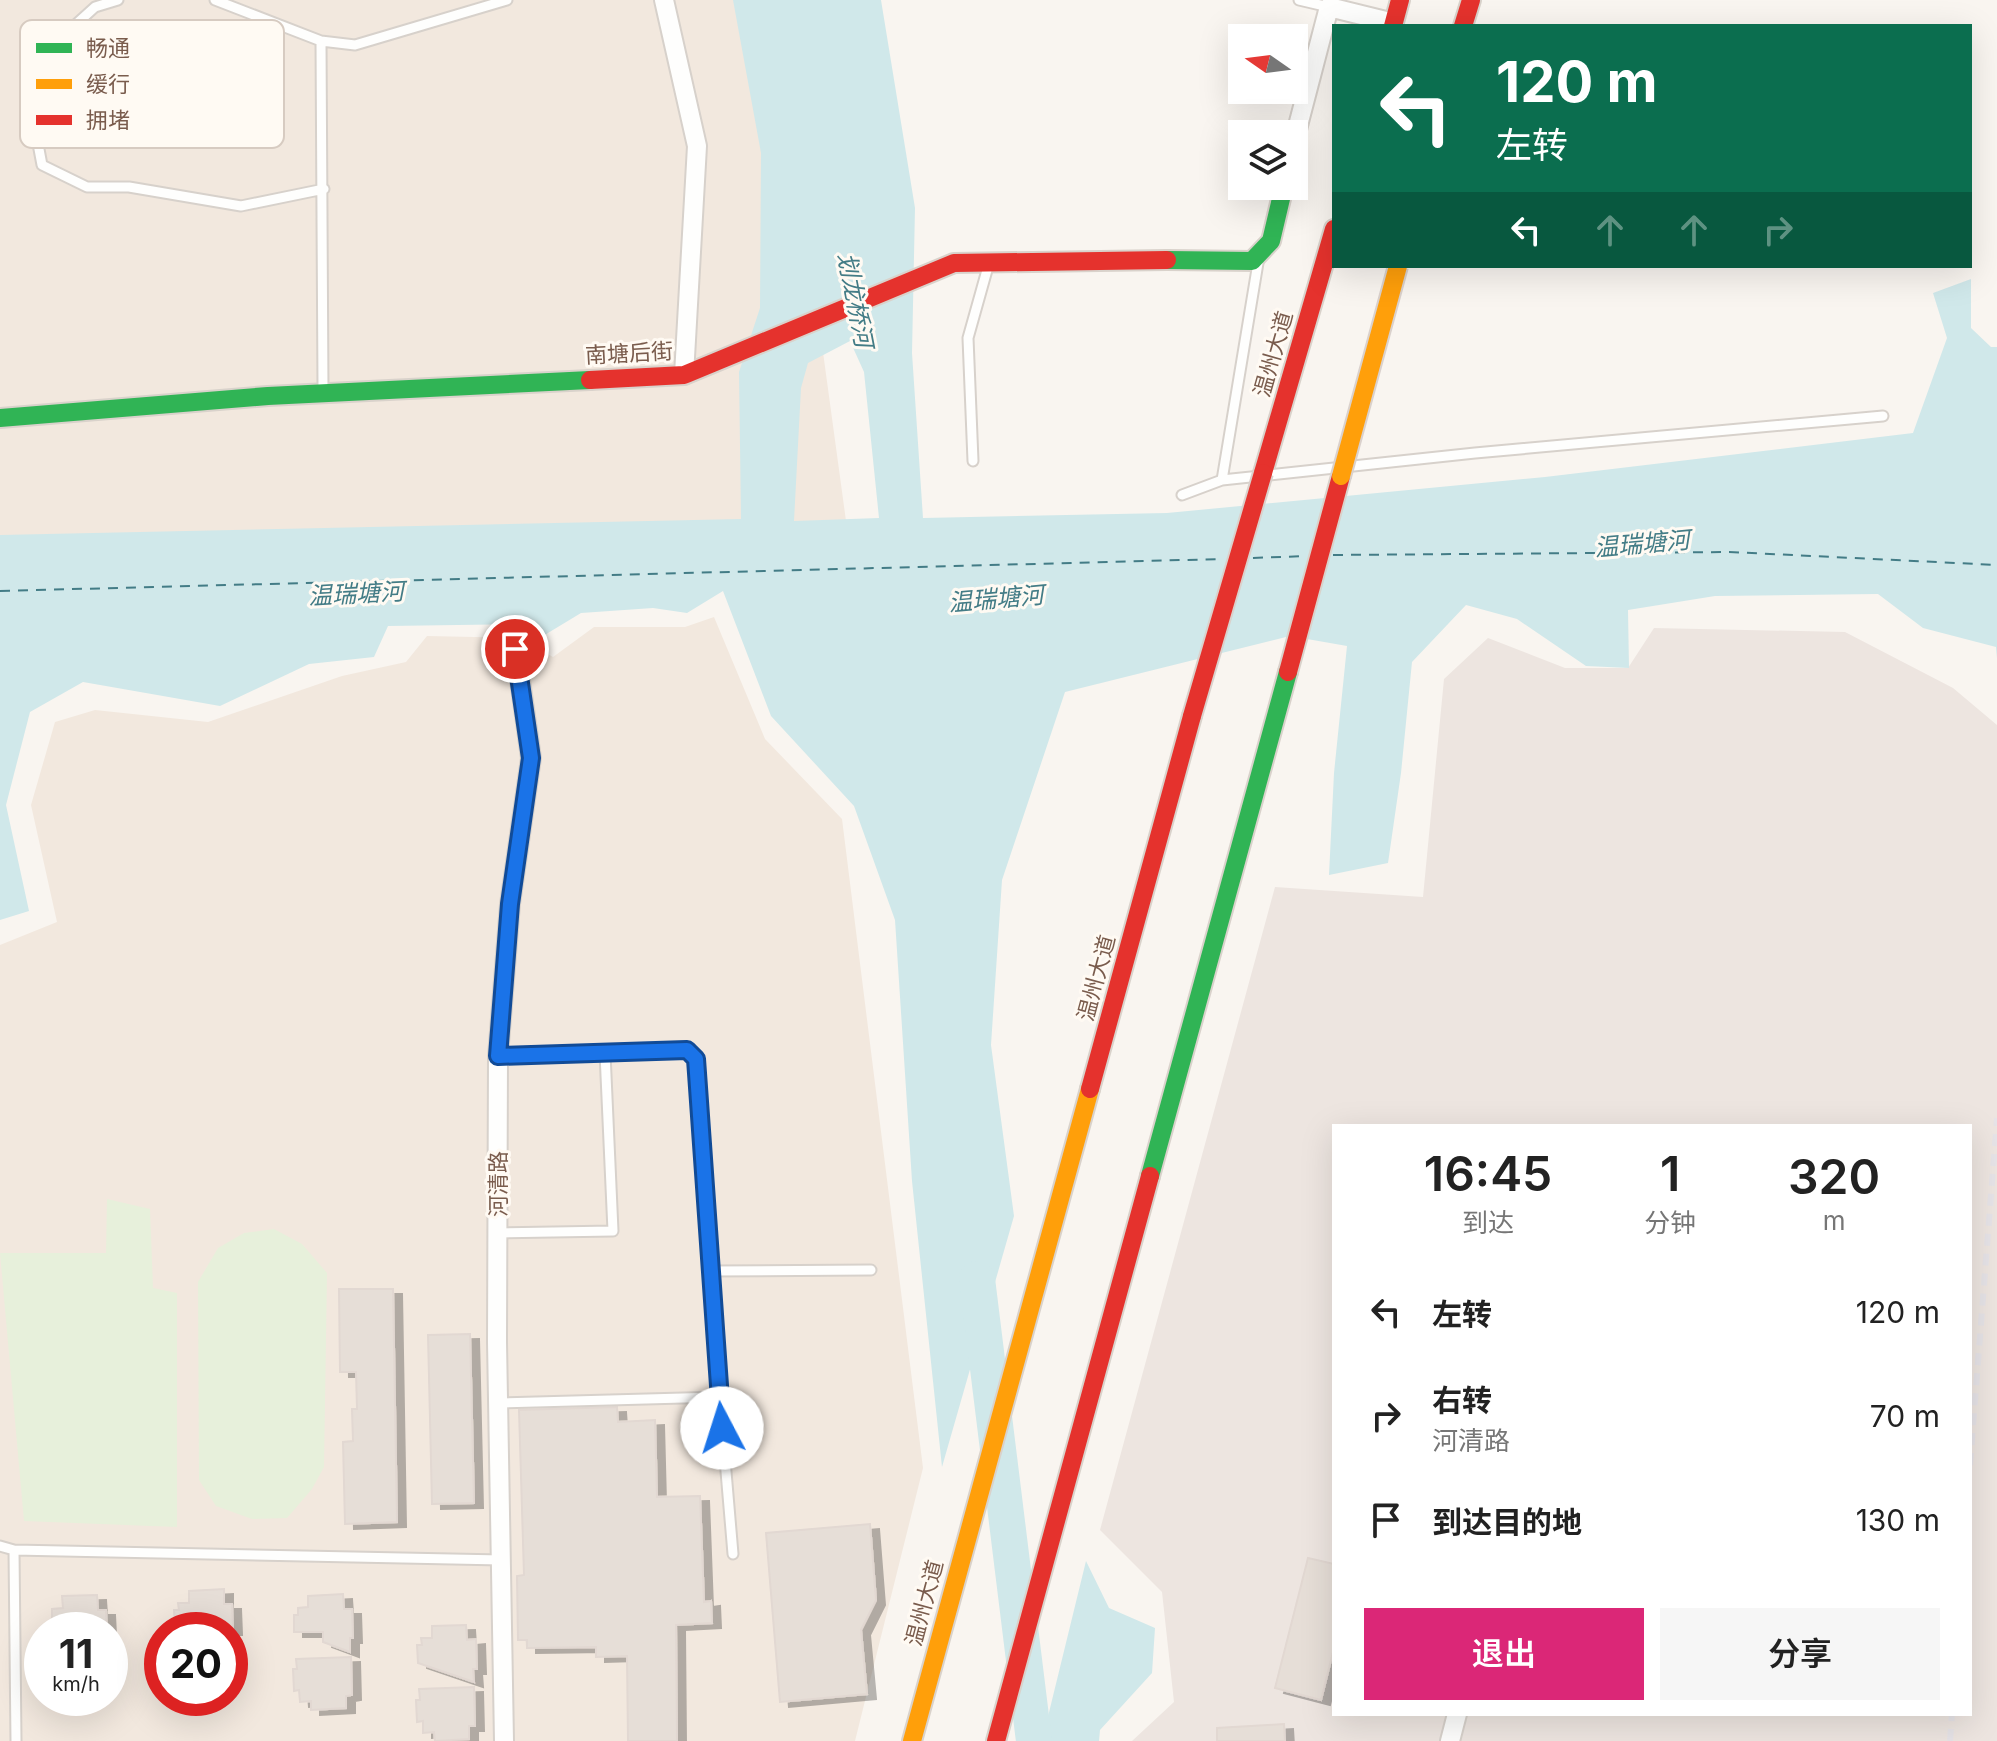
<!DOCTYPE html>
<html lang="zh">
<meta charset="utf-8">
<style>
body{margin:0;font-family:Inter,"Noto Sans SC",sans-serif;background:#f6f6f6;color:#222;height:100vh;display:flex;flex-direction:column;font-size:30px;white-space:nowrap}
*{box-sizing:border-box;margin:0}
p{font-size:26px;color:#767676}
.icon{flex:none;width:44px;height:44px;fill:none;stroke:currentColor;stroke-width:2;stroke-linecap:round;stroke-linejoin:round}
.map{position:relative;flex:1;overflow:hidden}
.details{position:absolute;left:1332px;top:1124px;width:640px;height:592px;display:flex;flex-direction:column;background:#fff;border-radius:0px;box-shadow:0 8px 32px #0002}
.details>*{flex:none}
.banner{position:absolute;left:1332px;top:24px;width:640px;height:244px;border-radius:0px;box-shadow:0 8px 32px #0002;background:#0b6e4f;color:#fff;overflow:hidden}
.needle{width:52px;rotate:284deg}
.fabs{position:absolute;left:1228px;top:24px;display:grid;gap:16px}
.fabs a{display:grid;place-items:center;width:80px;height:80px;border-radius:0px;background:#fff;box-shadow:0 8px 32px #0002;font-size:40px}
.speed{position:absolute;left:24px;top:1612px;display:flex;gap:16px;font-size:40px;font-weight:700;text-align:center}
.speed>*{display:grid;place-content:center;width:104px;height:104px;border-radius:50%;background:#fff;box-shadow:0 8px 32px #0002;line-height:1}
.speed small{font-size:20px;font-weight:400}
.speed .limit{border:12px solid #d22;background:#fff;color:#111}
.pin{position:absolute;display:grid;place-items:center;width:68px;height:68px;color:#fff;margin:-34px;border:4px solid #fff;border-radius:50%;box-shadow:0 2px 8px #0007}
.me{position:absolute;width:88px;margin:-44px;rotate:355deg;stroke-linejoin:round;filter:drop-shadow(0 0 6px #0008)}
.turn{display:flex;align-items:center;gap:28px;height:168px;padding:0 32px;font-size:36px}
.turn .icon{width:104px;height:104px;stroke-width:2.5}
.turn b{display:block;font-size:56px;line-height:68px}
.lanes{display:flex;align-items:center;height:76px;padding:0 32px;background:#0003;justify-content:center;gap:40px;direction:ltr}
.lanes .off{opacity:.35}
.eta{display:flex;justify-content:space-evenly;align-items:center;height:136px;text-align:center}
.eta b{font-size:48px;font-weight:600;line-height:56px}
.button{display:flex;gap:16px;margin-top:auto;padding:16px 32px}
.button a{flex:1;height:92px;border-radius:0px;background:#db2777;color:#fff;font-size:32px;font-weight:600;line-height:92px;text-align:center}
.button a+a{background:#f6f6f6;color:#222}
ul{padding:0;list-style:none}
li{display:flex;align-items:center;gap:24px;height:104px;padding:0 32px}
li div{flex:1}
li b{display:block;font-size:30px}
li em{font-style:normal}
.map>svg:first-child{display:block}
.residential{fill:#f2e8de;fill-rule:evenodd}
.industrial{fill:#ede5e0;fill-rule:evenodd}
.green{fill:#e7f0db}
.water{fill:#d0e8ea;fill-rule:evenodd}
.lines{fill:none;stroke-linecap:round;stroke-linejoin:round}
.river{stroke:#d0e8ea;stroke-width:36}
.ferry{stroke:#437c86;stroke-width:2;stroke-dasharray:10 8;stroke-linecap:butt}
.building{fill:#e6ded7;stroke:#e2d8d2;stroke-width:2;filter:url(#shadow)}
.lane-casing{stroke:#d7d1cb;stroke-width:13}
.street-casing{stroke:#d7d1cb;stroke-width:22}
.fast-casing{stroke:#d9d2cb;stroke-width:22}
.slow-casing{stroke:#d9d2cb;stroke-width:22}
.jam-casing{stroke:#d9d2cb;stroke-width:22}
.lane{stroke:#fefefd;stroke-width:9}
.street{stroke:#fefefd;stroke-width:18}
.fast{stroke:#30b455;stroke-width:18}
.slow{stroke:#ff9f0a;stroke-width:18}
.jam{stroke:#e5322d;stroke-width:18}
.rail{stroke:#e6e3e7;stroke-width:6;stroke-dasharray:12 8;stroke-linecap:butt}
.slow-bridge-casing{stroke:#dad1cc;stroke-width:22;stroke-linecap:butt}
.jam-bridge-casing{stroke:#dad1cc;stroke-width:22;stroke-linecap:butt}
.slow-bridge{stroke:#ff9f0a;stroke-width:18}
.jam-bridge{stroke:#e5322d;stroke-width:18}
.route-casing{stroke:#114b97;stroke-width:20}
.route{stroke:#1a73e8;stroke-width:14}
.labels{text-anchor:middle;stroke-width:6;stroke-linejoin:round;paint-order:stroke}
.street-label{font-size:22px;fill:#7a5c4d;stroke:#fffaf3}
.water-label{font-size:24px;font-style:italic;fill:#437c86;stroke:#fffaf3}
.key{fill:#fffaf3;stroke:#d7cbc1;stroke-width:2}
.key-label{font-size:22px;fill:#7a5c4d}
</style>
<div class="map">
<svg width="1997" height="1741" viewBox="0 0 1997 1741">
<defs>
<filter id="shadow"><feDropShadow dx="9" dy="5" stdDeviation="0" flood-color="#0004"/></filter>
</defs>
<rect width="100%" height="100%" fill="#f9f5f0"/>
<path class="residential" d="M 0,0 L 775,0 L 852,565 L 0,583 Z
M 714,617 L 765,739 L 842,819 L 923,1468 L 855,1741 L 0,1741 L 0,945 L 57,922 L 31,805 L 55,722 L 95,710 L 208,722 L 342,676 L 406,662 L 427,636 L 520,638 L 553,657 L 594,627 L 685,627 ZM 42,1630 L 110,1630 L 110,1698 L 42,1698 ZM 162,1630 L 230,1630 L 230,1698 L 162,1698 Z"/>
<path class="industrial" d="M 1654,628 L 1845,632 L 1953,688 L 1997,725 L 1997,1741 L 1132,1741 L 1174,1702 L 1162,1592 L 1100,1530 L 1275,887 L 1423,897 L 1444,679 L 1488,638 L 1565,668 L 1628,668 ZM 1334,1126 L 1970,1126 L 1970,1714 L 1334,1714 Z"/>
<path class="green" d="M 107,1199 L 150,1209 L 153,1288 L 177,1293 L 177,1527 L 24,1521 L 0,1253 L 106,1253 Z
M 274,1229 L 302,1244 L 327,1273 L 324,1467 L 312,1489 L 287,1518 L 252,1519 L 216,1506 L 199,1480 L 198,1282 L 218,1248 L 244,1233 Z"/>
<path class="water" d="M 733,0 L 881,0 L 915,208 L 912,353 L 923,518 L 1167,513 L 1545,477 L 1913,433 L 1947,338 L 1933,293 L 1971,279 L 1971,328 L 1991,347 L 1997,347 L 1997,658 L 1996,647 L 1923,628 L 1878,594 L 1715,596 L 1628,610 L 1629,668 L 1586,666 L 1517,619 L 1466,605 L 1412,662 L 1401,773 L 1388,863 L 1329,875 L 1334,773 L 1347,646 L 1290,636 L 1065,692 L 1002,880 L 991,1045 L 1014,1216 L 942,1467 L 912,1181 L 895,920 L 854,806 L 771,716 L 723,591 L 687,613 L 653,608 L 581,613 L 543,636 L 532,624 L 388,626 L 374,657 L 309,664 L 220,706 L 83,682 L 30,712 L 6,805 L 29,911 L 0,920 L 0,535 L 741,519 L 739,372 L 760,308 L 761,153 ZM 850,341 L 864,372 L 879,518 L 794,521 L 801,388 L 808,363 Z
M 1086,1561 L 1109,1608 L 1155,1628 L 1152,1673 L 1100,1730 L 1099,1741 L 1042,1741 Z"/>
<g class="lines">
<path class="river" d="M 977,1279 L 1034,1741"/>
<path class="ferry" d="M 1333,555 L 1729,552 L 1997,565
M 1253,558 L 1306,556
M 0,591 L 1222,559"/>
</g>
<path class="building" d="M 339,1289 L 393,1289 L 397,1522 L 345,1524 L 343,1442 L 353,1441 L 352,1409 L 357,1409 L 356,1372 L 340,1372 Z
M 470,1334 L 474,1503 L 432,1504 L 428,1335 Z
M 617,1407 L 618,1422 L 655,1420 L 657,1497 L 700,1496 L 704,1602 L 711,1601 L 712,1623 L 676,1625 L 677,1741 L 628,1741 L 627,1656 L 596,1657 L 596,1647 L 527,1648 L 527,1640 L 518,1640 L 517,1576 L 524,1575 L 519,1410 Z
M 870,1524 L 876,1600 L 861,1630 L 867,1694 L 780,1702 L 766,1533 Z
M 1308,1558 L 1334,1564 L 1334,1648 L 1321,1700 L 1275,1688 Z
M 224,1589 L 224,1604 L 232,1604 L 233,1630 L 182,1630 L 175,1627 L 174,1610 L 179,1610 L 178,1603 L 189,1603 L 189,1591 Z
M 343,1594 L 344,1609 L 352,1609 L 353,1638 L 350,1638 L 350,1652 L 323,1642 L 323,1632 L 294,1632 L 294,1615 L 298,1615 L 298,1608 L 308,1607 L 308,1596 Z
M 97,1595 L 98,1610 L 106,1610 L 107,1630 L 52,1630 L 52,1609 L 63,1608 L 62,1596 Z
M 466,1625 L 467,1640 L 476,1639 L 477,1669 L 473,1669 L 474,1682 L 418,1663 L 417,1645 L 422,1645 L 421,1638 L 432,1638 L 432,1626 Z
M 351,1657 L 352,1695 L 346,1696 L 346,1708 L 311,1710 L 311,1701 L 300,1702 L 299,1690 L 294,1691 L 293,1669 L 297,1669 L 296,1659 Z
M 474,1687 L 475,1726 L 469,1726 L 469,1739 L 435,1741 L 434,1732 L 423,1733 L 423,1721 L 417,1722 L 416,1700 L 420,1700 L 419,1689 Z
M 1284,1724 L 1285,1741 L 1217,1741 L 1217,1728 Z"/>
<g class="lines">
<defs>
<path id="lane" d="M 118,0 L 95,7 L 53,45 L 31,107 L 42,165 L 87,187 L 129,187 L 241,206 L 324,189
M 215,0 L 321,41 L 355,45 L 507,0
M 1299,0 L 1329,7
M 321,41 L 323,390
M 973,461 L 968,338 L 989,263
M 1222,480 L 1258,263
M 1182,495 L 1222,480 L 1475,453 L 1883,416
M 498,1056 L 687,1050 L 696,1059 L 709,1271 L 733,1554
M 498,1233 L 613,1231 L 605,1053
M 709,1271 L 871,1270
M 499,1403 L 720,1397
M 0,1546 L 14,1550 L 16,1741
M 14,1550 L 502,1560"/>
<path id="street" d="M 664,0 L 697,146 L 684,375
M 1294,141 L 1329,7 L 1394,23
M 504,1741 L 497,1342 L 498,1056 L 510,904 L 531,758 L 513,631
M 1450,1741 L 1457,1714"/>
<path id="fast" d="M 1167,260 L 1252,261 L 1271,241 L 1284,186
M 0,418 L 268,396 L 590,380
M 1150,1176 L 1288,672"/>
<path id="slow" d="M 912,1741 L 1090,1089"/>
<path id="jam" d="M 1393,26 L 1400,0
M 1463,26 L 1471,0
M 590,380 L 684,375 L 954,263 L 1167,260
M 1263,473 L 1334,229
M 1288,672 L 1341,476
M 1090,1089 L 1192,716
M 996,1741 L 1150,1176"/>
</defs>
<use href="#lane" class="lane-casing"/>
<use href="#street" class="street-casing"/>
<use href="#fast" class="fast-casing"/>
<use href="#slow" class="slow-casing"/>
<use href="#jam" class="jam-casing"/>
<use href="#lane" class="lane"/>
<use href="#street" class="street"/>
<use href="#fast" class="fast"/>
<use href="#slow" class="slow"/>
<use href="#jam" class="jam"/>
<path class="rail" d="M 1970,1465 L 1997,1118
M 1950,1741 L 1952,1714"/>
<defs>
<path id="slow-bridge" d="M 1341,476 L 1398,266"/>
<path id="jam-bridge" d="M 1192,716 L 1263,473"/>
</defs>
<use href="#slow-bridge" class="slow-bridge-casing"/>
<use href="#jam-bridge" class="jam-bridge-casing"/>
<use href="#slow-bridge" class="slow-bridge"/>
<use href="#jam-bridge" class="jam-bridge"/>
</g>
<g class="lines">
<defs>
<path id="route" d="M 515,649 L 531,758 L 510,904 L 498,1056 L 687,1050 L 696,1059 L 722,1428"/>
</defs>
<use href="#route" class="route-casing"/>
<use href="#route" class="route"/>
</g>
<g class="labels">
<g class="street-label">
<text transform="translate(629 353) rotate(-3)" y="8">南塘后街</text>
<text transform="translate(1273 354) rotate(-74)" y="8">温州大道</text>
<text transform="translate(1096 978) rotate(-75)" y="8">温州大道</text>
<text transform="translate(498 1184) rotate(-90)" y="8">河清路</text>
<text transform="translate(924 1603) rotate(-75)" y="8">温州大道</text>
</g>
<g class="water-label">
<text transform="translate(855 300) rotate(79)" y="8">划龙桥河</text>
<text transform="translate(1642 544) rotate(-5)" y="8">温瑞塘河</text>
<text transform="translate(356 594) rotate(-3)" y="8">温瑞塘河</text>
<text transform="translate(996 599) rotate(-5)" y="8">温瑞塘河</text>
</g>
</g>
<rect x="20" y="20" width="264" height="128" rx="12" class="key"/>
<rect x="36" y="43" width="36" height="10" fill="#30b455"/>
<rect x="36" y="79" width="36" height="10" fill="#ff9f0a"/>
<rect x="36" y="115" width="36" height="10" fill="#e5322d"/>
<g class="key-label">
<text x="86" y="56">畅通</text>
<text x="86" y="92">缓行</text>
<text x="86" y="128">拥堵</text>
</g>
</svg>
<div class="fabs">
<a><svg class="needle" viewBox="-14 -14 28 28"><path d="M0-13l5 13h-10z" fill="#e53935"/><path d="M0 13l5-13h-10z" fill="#767676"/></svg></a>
<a><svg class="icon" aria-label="layers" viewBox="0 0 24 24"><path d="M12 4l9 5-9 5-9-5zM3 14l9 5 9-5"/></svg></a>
</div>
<div class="speed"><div>11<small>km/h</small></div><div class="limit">20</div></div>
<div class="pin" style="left:515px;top:649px;background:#d93025"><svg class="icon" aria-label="arrive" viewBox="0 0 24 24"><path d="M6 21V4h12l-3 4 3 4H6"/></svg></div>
<svg class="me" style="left:722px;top:1428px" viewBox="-20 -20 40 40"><circle r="19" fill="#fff"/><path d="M0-13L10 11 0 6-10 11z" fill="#1a73e8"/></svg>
<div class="banner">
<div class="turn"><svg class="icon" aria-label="left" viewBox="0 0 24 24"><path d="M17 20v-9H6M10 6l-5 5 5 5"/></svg><div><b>120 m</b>左转</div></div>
<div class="lanes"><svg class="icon" aria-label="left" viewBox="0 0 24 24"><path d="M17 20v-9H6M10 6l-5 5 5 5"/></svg><svg class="icon off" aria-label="ahead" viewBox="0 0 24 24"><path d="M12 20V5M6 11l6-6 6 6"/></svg><svg class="icon off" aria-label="ahead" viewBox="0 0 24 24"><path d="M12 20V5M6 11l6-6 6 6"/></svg><svg class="icon off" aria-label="right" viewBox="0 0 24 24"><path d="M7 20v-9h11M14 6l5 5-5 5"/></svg></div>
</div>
<section class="details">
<div class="eta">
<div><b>16:45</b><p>到达</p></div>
<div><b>1</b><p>分钟</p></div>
<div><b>320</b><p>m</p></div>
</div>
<ul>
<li><svg class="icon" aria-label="left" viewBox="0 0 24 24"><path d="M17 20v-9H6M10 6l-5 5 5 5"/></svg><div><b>左转</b></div><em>120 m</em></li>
<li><svg class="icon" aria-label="right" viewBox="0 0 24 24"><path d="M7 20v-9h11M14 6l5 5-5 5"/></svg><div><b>右转</b><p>河清路</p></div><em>70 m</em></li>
<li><svg class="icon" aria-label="arrive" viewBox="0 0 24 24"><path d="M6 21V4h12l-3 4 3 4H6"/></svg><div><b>到达目的地</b></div><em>130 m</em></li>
</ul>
<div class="button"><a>退出</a><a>分享</a></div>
</section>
</div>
